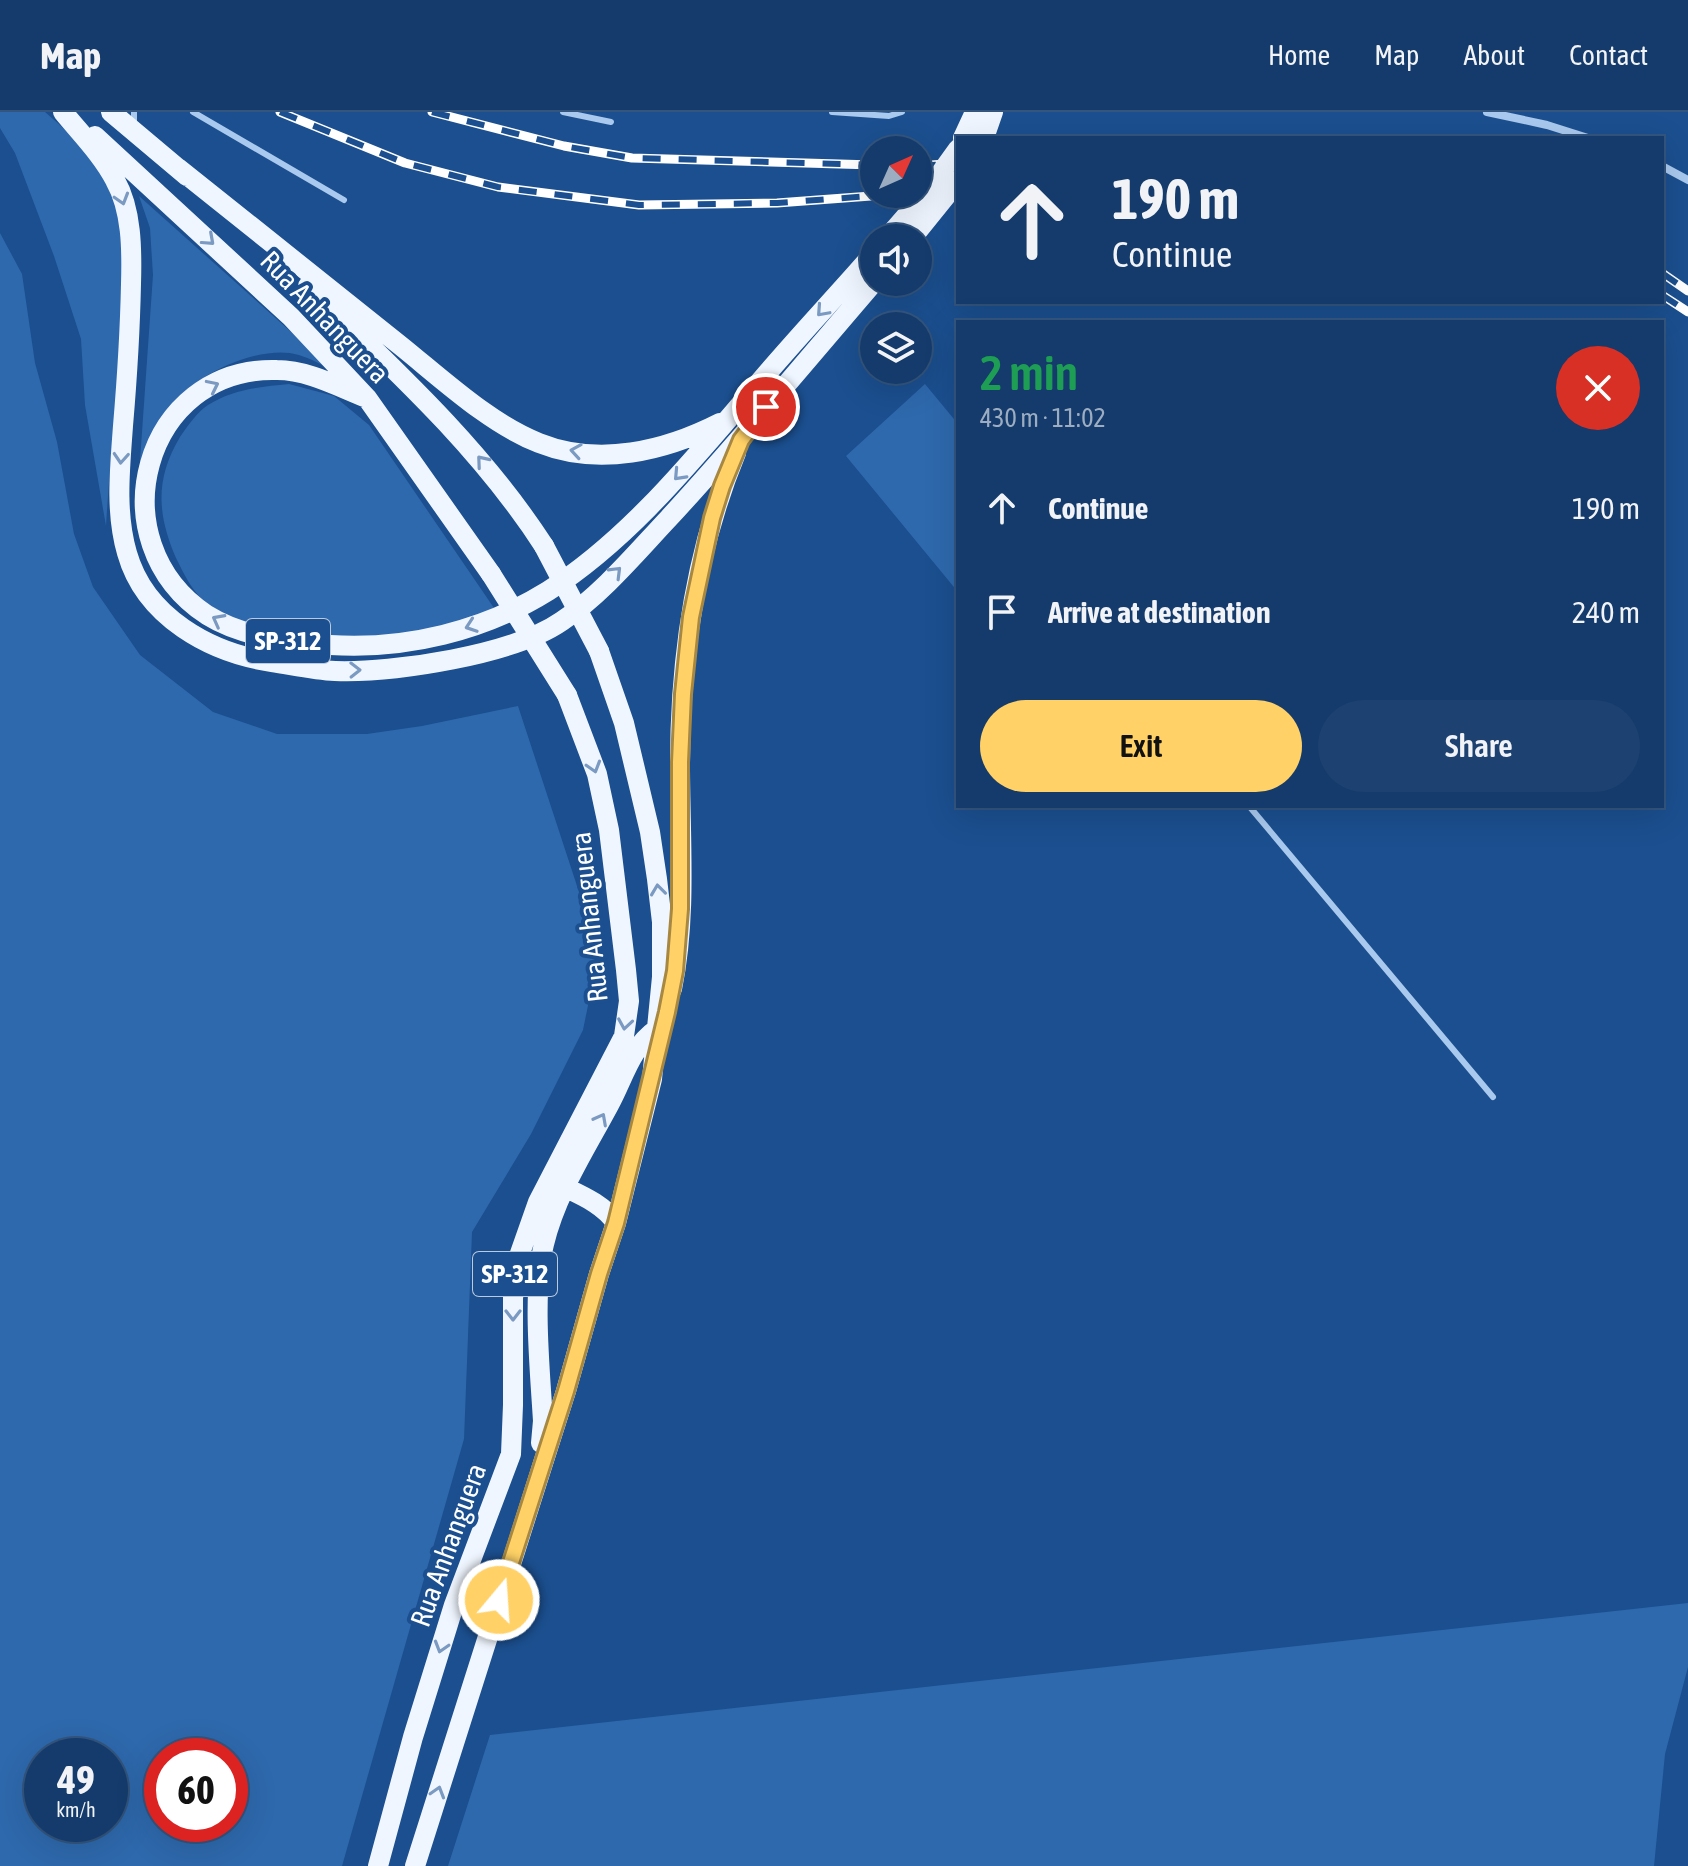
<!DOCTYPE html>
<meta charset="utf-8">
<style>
body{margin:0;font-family:"Asap Condensed",sans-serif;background:#1d4271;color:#f1f3f6;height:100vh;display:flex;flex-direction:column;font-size:30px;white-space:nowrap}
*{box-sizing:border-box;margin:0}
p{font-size:26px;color:#9dadc1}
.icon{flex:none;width:44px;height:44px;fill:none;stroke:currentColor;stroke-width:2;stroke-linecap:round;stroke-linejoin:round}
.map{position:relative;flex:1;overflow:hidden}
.side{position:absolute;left:956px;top:208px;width:708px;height:488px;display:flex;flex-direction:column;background:#143b6b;border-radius:0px;box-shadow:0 8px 32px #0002,0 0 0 2px #33557e}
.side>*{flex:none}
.hud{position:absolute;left:956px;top:24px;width:708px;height:168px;border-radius:0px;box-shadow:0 8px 32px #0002,0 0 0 2px #33557e;background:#143b6b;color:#f1f3f6;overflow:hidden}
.needle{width:52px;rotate:45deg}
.buttons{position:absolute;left:860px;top:24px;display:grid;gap:16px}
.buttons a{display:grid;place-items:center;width:72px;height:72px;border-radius:50%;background:#143b6b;box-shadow:0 8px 32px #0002,0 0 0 2px #33557e;font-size:40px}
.speed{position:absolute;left:24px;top:1626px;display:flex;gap:16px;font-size:40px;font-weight:700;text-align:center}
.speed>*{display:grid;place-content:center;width:104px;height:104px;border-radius:50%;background:#143b6b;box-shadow:0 8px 32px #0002,0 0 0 2px #33557e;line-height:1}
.speed small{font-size:20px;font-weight:400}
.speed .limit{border:12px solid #d22;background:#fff;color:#111}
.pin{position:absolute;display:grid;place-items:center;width:68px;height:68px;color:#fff;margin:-34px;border:4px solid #fff;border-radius:50%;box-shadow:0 2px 8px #0007}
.me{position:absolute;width:88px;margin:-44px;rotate:18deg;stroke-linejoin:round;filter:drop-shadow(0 0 6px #0008)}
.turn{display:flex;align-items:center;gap:28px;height:168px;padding:0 24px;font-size:36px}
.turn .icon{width:104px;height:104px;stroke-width:2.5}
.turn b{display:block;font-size:56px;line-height:68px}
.round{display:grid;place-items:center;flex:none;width:84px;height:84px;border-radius:42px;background:#1d4271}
.overview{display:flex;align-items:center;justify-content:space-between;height:136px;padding:0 24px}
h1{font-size:48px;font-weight:600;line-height:60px;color:#1e9e55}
.button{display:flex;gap:16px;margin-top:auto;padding:16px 24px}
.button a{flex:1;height:92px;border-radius:48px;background:#ffd166;color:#111;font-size:32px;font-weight:600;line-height:92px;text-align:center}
.button a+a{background:#1d4271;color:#f1f3f6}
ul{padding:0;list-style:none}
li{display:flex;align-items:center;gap:24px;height:104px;padding:0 24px}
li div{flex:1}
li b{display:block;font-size:30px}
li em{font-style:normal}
header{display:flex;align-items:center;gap:48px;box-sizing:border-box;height:112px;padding:0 40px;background:#143b6b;border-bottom:2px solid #33557e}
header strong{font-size:38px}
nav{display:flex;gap:44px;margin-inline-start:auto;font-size:28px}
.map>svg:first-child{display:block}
.green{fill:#2e69ad;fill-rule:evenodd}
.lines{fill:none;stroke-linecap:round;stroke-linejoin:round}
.lane{stroke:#a9c9ee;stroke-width:6}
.street{stroke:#a9c9ee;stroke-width:8}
.primary{stroke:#f0f6ff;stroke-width:20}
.rail-casing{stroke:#fff;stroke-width:9}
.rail{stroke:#1b4f8f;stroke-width:6;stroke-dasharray:18;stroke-linecap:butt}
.primary-bridge{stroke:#f0f6ff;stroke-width:20}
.oneway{stroke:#7b9ac1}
.route-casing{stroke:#a68842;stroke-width:20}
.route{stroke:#ffd166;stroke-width:14}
.labels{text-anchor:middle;stroke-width:8;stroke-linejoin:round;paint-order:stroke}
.shield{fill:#1b4f8f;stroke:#bbcadd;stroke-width:2}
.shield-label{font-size:26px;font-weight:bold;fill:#fff}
.street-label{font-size:28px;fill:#fff;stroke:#1b4f8f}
</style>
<header>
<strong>Map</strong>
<nav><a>Home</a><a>Map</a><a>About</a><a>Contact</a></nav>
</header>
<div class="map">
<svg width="1688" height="1754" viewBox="0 0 1688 1754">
<rect width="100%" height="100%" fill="#1b4f8f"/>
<path class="green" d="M 0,0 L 45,0 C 71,22 98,47 111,79 C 128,120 124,169 122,212 C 118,280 110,346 106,414 L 85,293 L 81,227 L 54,144 L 15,41 L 0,16 Z
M 139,84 L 309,236 L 324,254 C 313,248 302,243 290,241 C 247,236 184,268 162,306 C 152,323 146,345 139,363 L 153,163 L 150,116 Z
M 0,121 L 22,162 L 35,251 L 57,330 L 74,422 L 93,475 L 140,543 L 213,600 L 277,622 L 367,622 L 422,614 L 518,594 L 579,780 L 596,854 L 583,918 L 531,1022 L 472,1120 L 464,1327 L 342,1754 L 0,1754 ZM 110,1644 L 110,1712 L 42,1712 L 42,1644 ZM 230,1644 L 230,1712 L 162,1712 L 162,1644 Z
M 289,272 L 334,284 L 369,313 L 494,496 C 423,533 267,541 202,487 C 191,477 183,460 176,446 C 157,402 155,367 180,325 C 187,315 197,300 208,293 C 233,277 260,275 289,272 Z
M 925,272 L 958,312 L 958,480 L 846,344 Z
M 1688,1491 L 1688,1555 L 1665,1642 L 1654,1754 L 448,1754 L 490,1623 Z"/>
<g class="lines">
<path class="lane" d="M 134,0 L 134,13
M 193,0 L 344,88
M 563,0 L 611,10
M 832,0 L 889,4 L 902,0
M 1249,694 L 1493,985"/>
<path class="street" d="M 1487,0 L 1547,13 L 1588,26
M 1662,54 L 1688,68"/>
<path class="primary" d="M 63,0 C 81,22 102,43 115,68 C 132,98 132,138 131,172 C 130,219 127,267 123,314 C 120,356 115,400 127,441 C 145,505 210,541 272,550 C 292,553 314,558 335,559 C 394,561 513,543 562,509 C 602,482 636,441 669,406 C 740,329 806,249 874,170
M 111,0 L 187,64
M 95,24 L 291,205 L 367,286 L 491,462
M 963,26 L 975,0
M 984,26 L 993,0
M 178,56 C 252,115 326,174 401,234 C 442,267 490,312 539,331 C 599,355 665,339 720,311
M 308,174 C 393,256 480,335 544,434
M 367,286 C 339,275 308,258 277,258 C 144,254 95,429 207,503 C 242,525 290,531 330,533 C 405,538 484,519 548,479 C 628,428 691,350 752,279 C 791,232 834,187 874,141
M 672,877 C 687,803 680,727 680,652 C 680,547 696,438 736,341
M 553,1080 L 564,1075 C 583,1084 604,1093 616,1111
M 541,1331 L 543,1309 C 540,1258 532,1180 544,1132 C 556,1082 585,1038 609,993 C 624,966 630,936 657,917
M 378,1754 L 413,1625 L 454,1493 L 511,1342 L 513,1293 L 513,1186 L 519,1144 L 538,1090 L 624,924 L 629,889 L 626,858 L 609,718 L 597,662 L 567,583
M 415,1754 L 566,1279 L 599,1162 L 616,1111 L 652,967 L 662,865 L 662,810 L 657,767 L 650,720 L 624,611 L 599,539"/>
<defs>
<path id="rail" d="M 280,0 L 405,51 L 498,75 L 639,93 L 777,91 L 898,82
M 432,0 L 564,34 L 632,46 L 874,53
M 918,54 L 958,51
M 918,81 L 958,78
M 1662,161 L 1688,179
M 1662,183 L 1688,200"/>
</defs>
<use href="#rail" class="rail-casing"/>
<use href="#rail" class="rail"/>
<path class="primary-bridge" d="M 887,126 L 927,80 L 958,37
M 912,126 L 958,69
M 544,434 L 599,539
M 491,462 L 567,583"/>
</g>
<defs><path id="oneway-chevron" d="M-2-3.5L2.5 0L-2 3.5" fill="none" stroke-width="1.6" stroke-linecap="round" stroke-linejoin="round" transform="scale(2)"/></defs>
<g class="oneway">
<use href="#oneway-chevron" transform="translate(122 87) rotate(73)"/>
<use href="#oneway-chevron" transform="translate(209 128) rotate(42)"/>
<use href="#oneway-chevron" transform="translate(822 199) rotate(132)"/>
<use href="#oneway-chevron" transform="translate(213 274) rotate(-26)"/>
<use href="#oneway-chevron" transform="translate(576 339) rotate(-171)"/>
<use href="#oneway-chevron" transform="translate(121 346) rotate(94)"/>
<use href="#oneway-chevron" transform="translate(482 349) rotate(-130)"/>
<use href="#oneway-chevron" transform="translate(679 363) rotate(133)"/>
<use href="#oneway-chevron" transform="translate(616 460) rotate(-45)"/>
<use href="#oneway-chevron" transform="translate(218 508) rotate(-152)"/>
<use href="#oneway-chevron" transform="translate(471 514) rotate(161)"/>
<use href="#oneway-chevron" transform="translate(355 558) rotate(-1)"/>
<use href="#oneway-chevron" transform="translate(594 655) rotate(73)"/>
<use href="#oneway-chevron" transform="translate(658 778) rotate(-97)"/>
<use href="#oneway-chevron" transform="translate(625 912) rotate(99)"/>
<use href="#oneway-chevron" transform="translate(601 1007) rotate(-62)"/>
<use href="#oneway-chevron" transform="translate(513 1203) rotate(90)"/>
<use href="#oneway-chevron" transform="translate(441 1535) rotate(107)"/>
<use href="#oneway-chevron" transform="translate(438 1680) rotate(-73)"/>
</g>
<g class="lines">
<defs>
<path id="route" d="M 499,1488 L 566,1279 L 599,1162 L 616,1111 L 667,900 L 675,859 L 680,797 L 680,650 L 683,582 L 691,505 L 712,406 L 722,374 L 741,328 L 766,295"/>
</defs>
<use href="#route" class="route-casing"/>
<use href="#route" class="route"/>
</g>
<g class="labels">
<g class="shield">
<rect x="246" y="507" width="84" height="44" rx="6"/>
<rect x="473" y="1140" width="84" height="44" rx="6"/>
</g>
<g class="shield-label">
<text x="288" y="538">SP-312</text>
<text x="515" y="1171">SP-312</text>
</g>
<g class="street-label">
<text transform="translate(325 205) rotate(46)" y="10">Rua Anhanguera</text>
<text transform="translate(589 805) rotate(-96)" y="10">Rua Anhanguera</text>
<text transform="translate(448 1433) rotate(-70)" y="10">Rua Anhanguera</text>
</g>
</g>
</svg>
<div class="buttons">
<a><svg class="needle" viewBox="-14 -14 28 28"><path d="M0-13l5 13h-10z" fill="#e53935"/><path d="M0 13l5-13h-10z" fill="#9dadc1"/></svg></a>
<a><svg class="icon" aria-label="sound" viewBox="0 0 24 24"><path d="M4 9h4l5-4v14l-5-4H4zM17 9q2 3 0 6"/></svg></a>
<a><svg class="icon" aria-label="layers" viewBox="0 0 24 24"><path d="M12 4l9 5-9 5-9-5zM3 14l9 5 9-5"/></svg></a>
</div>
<div class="speed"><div>49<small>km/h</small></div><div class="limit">60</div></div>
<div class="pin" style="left:766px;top:295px;background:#d93025"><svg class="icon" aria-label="arrive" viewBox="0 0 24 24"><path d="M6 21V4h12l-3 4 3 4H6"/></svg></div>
<svg class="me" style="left:499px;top:1488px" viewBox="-20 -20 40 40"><circle r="17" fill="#ffd166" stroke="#fff" stroke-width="3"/><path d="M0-11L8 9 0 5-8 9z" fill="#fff"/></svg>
<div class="hud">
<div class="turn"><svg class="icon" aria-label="ahead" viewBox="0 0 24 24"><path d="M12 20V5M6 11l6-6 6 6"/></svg><div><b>190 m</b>Continue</div></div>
</div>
<section class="side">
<div class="overview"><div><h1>2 min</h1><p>430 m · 11:02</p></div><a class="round" style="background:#d93025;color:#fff"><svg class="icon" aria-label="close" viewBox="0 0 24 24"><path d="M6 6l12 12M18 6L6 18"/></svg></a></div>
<ul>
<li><svg class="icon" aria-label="ahead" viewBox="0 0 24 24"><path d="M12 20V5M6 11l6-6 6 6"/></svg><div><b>Continue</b></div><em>190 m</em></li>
<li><svg class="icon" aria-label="arrive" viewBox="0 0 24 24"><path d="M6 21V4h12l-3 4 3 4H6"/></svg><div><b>Arrive at destination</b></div><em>240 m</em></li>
</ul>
<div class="button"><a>Exit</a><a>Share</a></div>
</section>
</div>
